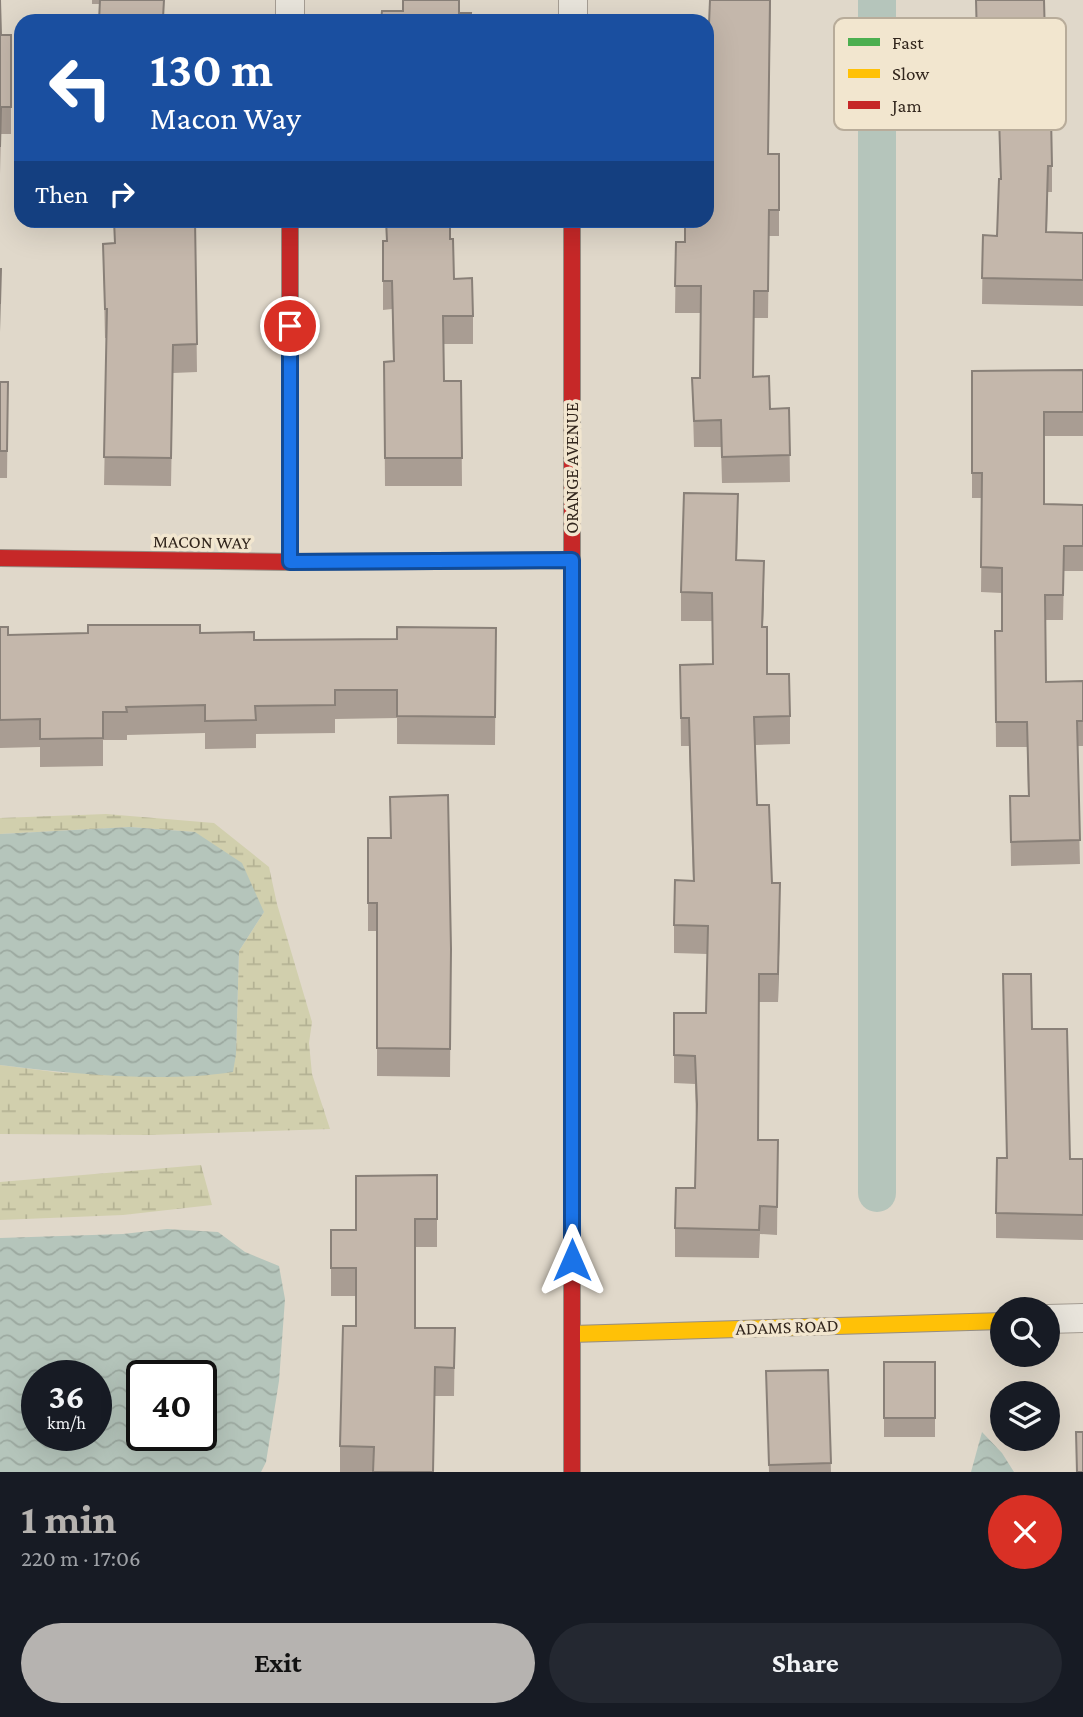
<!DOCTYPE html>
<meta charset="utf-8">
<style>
body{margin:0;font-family:"Crimson Pro",serif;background:#242831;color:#f1f3f6;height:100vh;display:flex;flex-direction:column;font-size:26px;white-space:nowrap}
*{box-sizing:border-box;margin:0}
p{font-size:23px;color:#9ea1a6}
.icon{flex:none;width:38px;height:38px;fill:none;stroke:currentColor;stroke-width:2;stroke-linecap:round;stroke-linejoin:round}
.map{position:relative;height:1472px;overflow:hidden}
.panel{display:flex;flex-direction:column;background:#171b24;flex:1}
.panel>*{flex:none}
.guide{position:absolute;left:14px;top:14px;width:700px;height:214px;border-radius:21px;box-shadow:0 7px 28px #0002;background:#1a4fa0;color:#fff;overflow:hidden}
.controls{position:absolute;left:990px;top:1297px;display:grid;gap:14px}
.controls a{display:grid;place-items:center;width:70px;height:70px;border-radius:50%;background:#171b24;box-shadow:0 7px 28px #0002;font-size:35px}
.speed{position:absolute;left:21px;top:1360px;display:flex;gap:14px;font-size:35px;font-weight:700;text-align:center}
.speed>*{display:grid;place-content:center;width:91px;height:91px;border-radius:50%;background:#171b24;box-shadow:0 7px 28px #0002;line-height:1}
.speed small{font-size:18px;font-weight:400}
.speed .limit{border:4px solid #111;border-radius:10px;background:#fff;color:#111}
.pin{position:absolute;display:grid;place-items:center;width:60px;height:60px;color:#fff;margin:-30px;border:4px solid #fff;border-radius:50%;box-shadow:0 2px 7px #0007}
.me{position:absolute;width:77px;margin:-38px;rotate:0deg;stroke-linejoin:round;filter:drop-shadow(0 0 5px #0008)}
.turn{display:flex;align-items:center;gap:24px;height:147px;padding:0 21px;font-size:32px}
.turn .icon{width:91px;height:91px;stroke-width:2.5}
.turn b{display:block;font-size:49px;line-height:60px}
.then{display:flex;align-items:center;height:66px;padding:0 21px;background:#0003;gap:14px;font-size:26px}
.round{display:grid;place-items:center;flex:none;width:74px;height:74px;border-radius:37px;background:#242831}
.overview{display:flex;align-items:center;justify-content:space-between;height:119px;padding:0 21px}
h1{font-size:42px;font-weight:700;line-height:52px;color:#b6b3b0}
.action{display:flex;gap:14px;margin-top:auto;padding:14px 21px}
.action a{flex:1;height:80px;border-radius:42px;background:#b6b3b0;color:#111;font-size:28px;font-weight:700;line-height:80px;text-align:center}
.action a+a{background:#242831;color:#f1f3f6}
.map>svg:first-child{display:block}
.wetland{fill:url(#wetland-marsh)}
.water{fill:url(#water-waves);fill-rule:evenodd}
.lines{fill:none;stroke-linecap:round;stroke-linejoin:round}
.canal{stroke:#b5c5bb;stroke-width:38}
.street-casing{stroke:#a59d93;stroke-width:30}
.fast-casing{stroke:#958d83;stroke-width:18}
.slow-casing{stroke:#958d83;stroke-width:18}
.jam-casing{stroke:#958d83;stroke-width:18}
.street{stroke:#e8e4db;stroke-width:28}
.fast{stroke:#4caf50;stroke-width:16}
.slow{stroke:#ffc107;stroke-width:16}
.jam{stroke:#c62828;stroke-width:16}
.wall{fill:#a99d93}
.shaded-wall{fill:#898078}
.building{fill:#c4b7ab;stroke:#898078;stroke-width:2}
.route-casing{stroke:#114b97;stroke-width:18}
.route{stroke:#1a73e8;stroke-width:12}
.labels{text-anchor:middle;stroke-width:7;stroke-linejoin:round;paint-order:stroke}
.street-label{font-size:18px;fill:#32261d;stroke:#f2e6cf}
.key{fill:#f2e6cf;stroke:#b8ac9a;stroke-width:2}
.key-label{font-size:19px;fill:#32261d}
</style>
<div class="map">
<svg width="1083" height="1472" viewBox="0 0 1083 1472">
<defs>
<pattern id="wetland-marsh" width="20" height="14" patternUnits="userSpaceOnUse" patternTransform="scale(1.75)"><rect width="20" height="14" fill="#d1cfad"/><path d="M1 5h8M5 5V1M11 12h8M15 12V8" fill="none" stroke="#b4b294"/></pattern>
<pattern id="water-waves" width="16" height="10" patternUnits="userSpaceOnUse" patternTransform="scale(1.75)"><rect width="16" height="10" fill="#b5c5bb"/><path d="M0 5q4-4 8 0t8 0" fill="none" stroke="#9ca9a0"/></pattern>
</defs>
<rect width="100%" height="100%" fill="#e0d8ca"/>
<path class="wetland" d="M 106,814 L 214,823 L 269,867 L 277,904 L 312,1022 L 309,1043 L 312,1074 L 330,1129 L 151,1135 L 0,1134 L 0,1065 L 63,1073 L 236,1054 L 239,951 L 264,912 L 195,832 L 130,827 L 0,834 L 0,818 Z
M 201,1165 L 212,1205 L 123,1215 L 0,1220 L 0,1182 Z"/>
<path class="water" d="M 130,827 L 195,832 L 242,863 L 264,912 L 239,951 L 236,1054 L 233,1072 C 161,1083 73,1074 0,1065 L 0,834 Z
M 167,1229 L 218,1232 L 245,1252 L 279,1266 L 285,1299 L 279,1381 L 266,1462 L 261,1472 L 0,1472 L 0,1238 L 123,1234 ZM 37,1376 L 96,1376 L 96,1435 L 37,1435 ZM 142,1376 L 201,1376 L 201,1435 L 142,1435 Z
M 982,1432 L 1002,1453 L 1014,1472 L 971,1472 Z"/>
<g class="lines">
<path class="canal" d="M 877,0 L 877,1193"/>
<defs>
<path id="street" d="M 573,0 L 573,21
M 290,21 L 290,0
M 1048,1319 L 1083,1318"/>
<path id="fast" d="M 572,676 L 572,974"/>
<path id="slow" d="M 572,1334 L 1003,1321"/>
<path id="jam" d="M 290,220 L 290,562
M 572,220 L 572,676
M 0,558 L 290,562 L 572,560
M 572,974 L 572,1472"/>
</defs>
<use href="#street" class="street-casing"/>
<use href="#fast" class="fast-casing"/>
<use href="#slow" class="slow-casing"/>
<use href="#jam" class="jam-casing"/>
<use href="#street" class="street"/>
<use href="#fast" class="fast"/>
<use href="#slow" class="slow"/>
<use href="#jam" class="jam"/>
</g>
<path class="wall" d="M 0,0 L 1,35 L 11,35 L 11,134 L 1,134 L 0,174 Z
M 92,0 L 164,0 L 99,21 L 100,4 L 92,4 Z
M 771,0 L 768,154 L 779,154 L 779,236 L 769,236 L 768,318 L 754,318 L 753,377 L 770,409 L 789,408 L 790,482 L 722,483 L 721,447 L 694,447 L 692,378 L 700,378 L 700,313 L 675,313 L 676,242 L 685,242 L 707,220 L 708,48 Z
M 976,0 L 1044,0 L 1045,68 L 977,68 Z
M 999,117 L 1052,166 L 1052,192 L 1048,192 L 1047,232 L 1083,233 L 1083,306 L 982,304 L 983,235 L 997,236 L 1000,179 Z
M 114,220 L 195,220 L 197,372 L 173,373 L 171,486 L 104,485 L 107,338 L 105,338 L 103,244 L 114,243 Z
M 386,220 L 450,220 L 450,239 L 454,279 L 473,316 L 473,344 L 443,344 L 444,381 L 461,381 L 462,486 L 385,486 L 384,362 L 393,361 L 392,309 L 383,310 L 383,241 L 386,241 Z
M 1083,370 L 1083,436 L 1044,436 L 1044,504 L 1083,505 L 1083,571 L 1064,571 L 1063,620 L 1046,620 L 1046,682 L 1083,681 L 1083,746 L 1077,746 L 1080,864 L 1011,866 L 1010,796 L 1028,796 L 1027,747 L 996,747 L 995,631 L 1002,631 L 1002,593 L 981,592 L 982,498 L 972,498 L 972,371 Z
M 0,382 L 8,382 L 7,478 L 0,478 Z
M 738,522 L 737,560 L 764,589 L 763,627 L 767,674 L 790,716 L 790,744 L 755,745 L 757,805 L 772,883 L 780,911 L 778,1002 L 759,1002 L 758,1140 L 778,1140 L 777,1235 L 760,1234 L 759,1258 L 675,1257 L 675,1228 L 695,1188 L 696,1120 L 695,1084 L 674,1083 L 674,1013 L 706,1013 L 707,954 L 674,953 L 674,925 L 693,881 L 689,746 L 681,746 L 680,665 L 712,664 L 712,621 L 681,621 L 681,592 Z
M 0,627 L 8,635 L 200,633 L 254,640 L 397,639 L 496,628 L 495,745 L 397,744 L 397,718 L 335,719 L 335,733 L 256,734 L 256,748 L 205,749 L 205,733 L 127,735 L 127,740 L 103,740 L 103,766 L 40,767 L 40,747 L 0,748 Z
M 368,838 L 451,949 L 450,1077 L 377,1076 L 377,931 L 368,931 Z
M 1032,1029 L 1070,1159 L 1083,1159 L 1083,1240 L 996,1238 L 996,1213 Z
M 437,1175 L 437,1247 L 415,1247 L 415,1328 L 455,1328 L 454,1396 L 435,1396 L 433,1472 L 340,1472 L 340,1446 L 356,1326 L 356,1296 L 331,1296 L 331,1230 L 356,1230 Z
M 884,1362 L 935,1362 L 935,1437 L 884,1437 Z
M 828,1370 L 831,1472 L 769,1472 L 766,1371 Z"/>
<path class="shaded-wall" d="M 1,269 L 1,296 L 0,332 L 0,304 Z
M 764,561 L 764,589 L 762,655 L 762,627 Z
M 780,883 L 780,911 L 778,1002 L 778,974 Z"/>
<path class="building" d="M 0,0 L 1,35 L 11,35 L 11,107 L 1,107 L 0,147 Z
M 100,0 L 164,0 L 163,18 L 193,18 L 193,21 L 99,21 Z
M 403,0 L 459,0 L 459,13 L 471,13 L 470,21 L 381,21 L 382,11 L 403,11 Z
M 710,0 L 770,0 L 768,154 L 779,154 L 779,210 L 769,210 L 768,291 L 754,291 L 753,377 L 769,376 L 770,409 L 789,408 L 790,455 L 722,457 L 721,420 L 694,421 L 692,378 L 700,378 L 701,286 L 675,286 L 676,242 L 685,242 L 685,220 L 707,220 L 707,47 L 708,48 Z
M 976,0 L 1044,0 L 1045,39 L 977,39 Z
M 1051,116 L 1052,166 L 1048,166 L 1046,232 L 1083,233 L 1083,280 L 982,278 L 983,235 L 997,236 L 999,179 L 1001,179 L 999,117 Z
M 114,220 L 195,220 L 197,344 L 173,345 L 171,458 L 104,457 L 107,309 L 105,309 L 103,244 L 115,243 Z
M 386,220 L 450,220 L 450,239 L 453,239 L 454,279 L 472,278 L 473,316 L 443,316 L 444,381 L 461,381 L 462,458 L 385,458 L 384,362 L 394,361 L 392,281 L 383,281 L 383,241 L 387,241 Z
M 0,269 L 1,269 L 0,304 Z
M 1083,370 L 1083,412 L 1044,412 L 1044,504 L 1083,505 L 1083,546 L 1064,546 L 1063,595 L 1045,595 L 1046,682 L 1083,681 L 1083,721 L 1077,721 L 1080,840 L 1011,842 L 1010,796 L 1029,796 L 1027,722 L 996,722 L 995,631 L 1002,631 L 1002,568 L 981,567 L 982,473 L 972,473 L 972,371 Z
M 0,382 L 8,382 L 7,451 L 0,451 Z
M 684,493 L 738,494 L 736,560 L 764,561 L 762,627 L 767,627 L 767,674 L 789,674 L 790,716 L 754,717 L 757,805 L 769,805 L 772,883 L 780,883 L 778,974 L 759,974 L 758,1140 L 778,1140 L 777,1207 L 760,1206 L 759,1230 L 675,1228 L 676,1188 L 695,1188 L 697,1104 L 695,1056 L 674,1055 L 674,1013 L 706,1013 L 708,926 L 674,925 L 675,880 L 694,881 L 689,718 L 681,718 L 680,665 L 713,664 L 712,593 L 681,592 Z
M 88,625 L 200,625 L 200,633 L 254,632 L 254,640 L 397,639 L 397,627 L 496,628 L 495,717 L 397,716 L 397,690 L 335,690 L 335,705 L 255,706 L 256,720 L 205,721 L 205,705 L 126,707 L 127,712 L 103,712 L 103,738 L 40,739 L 40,719 L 0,720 L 0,627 L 8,627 L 8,635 L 88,633 Z
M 448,795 L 451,949 L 450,1049 L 377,1048 L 377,903 L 368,903 L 368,838 L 391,838 L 390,797 Z
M 1003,974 L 1031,974 L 1032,1029 L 1067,1029 L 1070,1159 L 1083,1159 L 1083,1215 L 996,1213 L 997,1158 L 1007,1158 Z
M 437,1175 L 437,1219 L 415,1219 L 415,1328 L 455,1328 L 454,1368 L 435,1367 L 433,1472 L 373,1472 L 374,1447 L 340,1446 L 343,1326 L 356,1326 L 356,1268 L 331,1268 L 331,1230 L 356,1230 L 356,1176 Z
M 884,1362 L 935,1362 L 935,1418 L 884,1418 Z
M 828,1370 L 831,1463 L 769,1465 L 766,1371 Z
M 1076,1432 L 1083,1432 L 1083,1472 L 1077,1472 Z"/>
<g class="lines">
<defs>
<path id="route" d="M 290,326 L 290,562 L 572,560 L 572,1260"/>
</defs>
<use href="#route" class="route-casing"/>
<use href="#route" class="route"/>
</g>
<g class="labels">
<g class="street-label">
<text transform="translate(572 468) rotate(-90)" y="6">ORANGE AVENUE</text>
<text transform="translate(202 542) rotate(1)" y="6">MACON WAY</text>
<text transform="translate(787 1327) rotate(-2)" y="6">ADAMS ROAD</text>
</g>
</g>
<rect x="834" y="18" width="232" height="112" rx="10" class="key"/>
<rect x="848" y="38" width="32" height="8" fill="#4caf50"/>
<rect x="848" y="69" width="32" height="9" fill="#ffc107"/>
<rect x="848" y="101" width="32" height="8" fill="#c62828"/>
<g class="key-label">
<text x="892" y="49">Fast</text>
<text x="892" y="80">Slow</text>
<text x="892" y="112">Jam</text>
</g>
</svg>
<div class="controls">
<a><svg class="icon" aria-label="search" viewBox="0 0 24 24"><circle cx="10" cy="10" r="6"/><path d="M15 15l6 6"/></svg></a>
<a><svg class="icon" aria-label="layers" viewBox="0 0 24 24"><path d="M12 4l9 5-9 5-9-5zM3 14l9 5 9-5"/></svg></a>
</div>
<div class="speed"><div>36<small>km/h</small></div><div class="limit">40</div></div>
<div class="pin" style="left:290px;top:326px;background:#d93025"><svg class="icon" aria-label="arrive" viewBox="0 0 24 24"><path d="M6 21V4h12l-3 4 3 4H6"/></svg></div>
<svg class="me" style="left:572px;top:1260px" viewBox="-20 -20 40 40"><path d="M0-17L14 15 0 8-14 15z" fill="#1a73e8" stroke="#fff" stroke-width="4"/></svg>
<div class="guide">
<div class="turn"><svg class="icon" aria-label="left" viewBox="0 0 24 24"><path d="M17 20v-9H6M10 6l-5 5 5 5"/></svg><div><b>130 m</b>Macon Way</div></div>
<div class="then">Then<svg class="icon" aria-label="right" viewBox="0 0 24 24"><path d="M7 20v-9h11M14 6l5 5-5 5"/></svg></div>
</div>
</div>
<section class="panel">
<div class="overview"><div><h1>1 min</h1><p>220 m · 17:06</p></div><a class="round" style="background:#d93025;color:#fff"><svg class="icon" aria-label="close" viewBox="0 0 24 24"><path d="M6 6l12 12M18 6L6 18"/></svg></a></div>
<div class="action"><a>Exit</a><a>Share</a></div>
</section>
